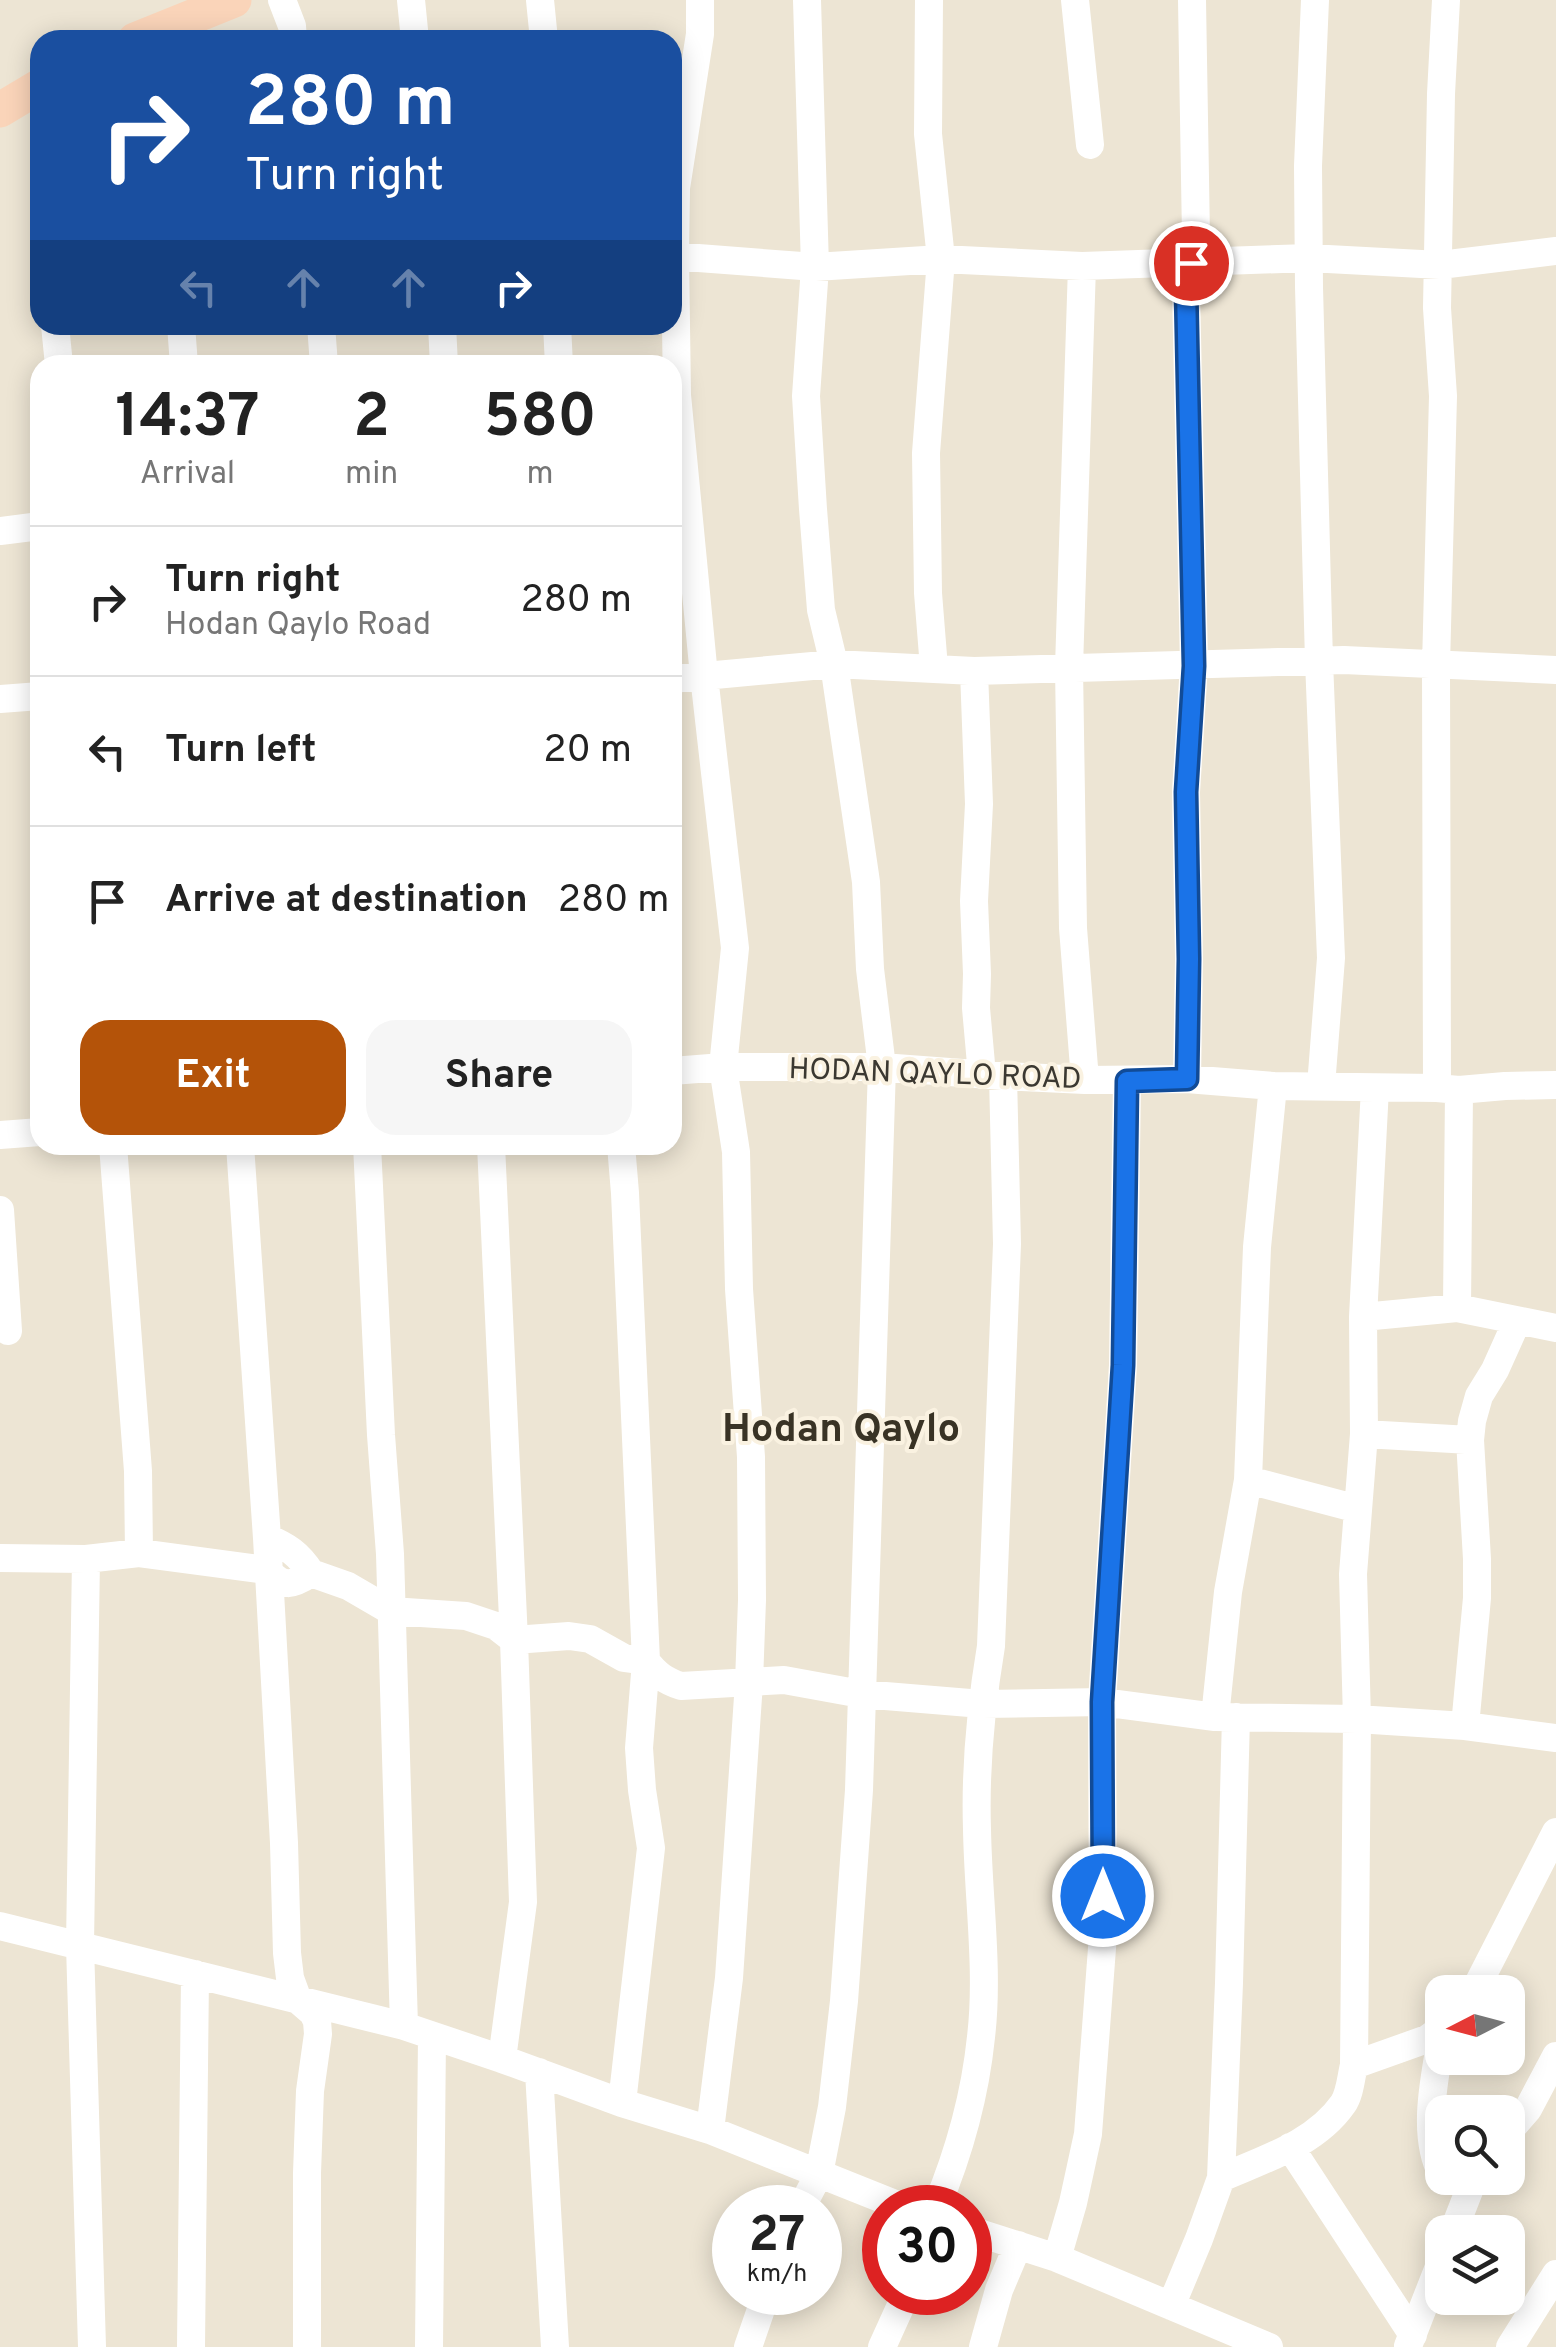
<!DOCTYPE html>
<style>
body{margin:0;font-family:Overpass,sans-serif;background:#f6f6f6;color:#222;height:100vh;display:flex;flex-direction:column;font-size:38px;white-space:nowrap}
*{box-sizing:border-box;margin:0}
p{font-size:32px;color:#767676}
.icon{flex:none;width:55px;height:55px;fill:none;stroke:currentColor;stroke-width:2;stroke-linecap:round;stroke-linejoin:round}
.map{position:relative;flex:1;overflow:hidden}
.details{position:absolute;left:30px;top:355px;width:652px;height:800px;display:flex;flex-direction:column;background:#fff;border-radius:30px;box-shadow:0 5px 25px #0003}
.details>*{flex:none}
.guide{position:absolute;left:30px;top:30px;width:652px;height:305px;border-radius:30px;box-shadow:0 5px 25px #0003;background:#1a4fa0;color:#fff;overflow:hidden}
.needle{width:65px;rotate:264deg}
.fabs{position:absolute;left:1425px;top:1975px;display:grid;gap:20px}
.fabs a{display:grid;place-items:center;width:100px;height:100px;border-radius:20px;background:#fff;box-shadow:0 5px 25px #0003;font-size:50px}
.speed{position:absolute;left:712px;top:2185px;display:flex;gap:20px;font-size:50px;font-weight:700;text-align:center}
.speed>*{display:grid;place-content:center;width:130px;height:130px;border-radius:50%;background:#fff;box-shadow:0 5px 25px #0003;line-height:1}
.speed small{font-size:25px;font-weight:400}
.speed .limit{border:15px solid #d22;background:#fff;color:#111}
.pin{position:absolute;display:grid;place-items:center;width:85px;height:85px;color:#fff;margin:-42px;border:5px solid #fff;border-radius:50%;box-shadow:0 2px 10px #0007}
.me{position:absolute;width:110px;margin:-55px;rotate:0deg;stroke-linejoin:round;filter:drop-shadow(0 0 8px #0008)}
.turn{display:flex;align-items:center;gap:35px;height:210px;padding:0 50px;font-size:45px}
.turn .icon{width:130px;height:130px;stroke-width:2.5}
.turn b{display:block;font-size:70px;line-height:85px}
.lanes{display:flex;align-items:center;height:95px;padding:0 50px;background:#0003;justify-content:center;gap:50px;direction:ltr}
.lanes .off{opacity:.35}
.eta{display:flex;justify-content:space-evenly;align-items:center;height:170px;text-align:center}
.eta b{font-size:60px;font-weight:700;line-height:70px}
.action{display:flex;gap:20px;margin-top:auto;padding:20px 50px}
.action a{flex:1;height:115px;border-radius:30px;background:#b45309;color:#fff;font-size:40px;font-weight:700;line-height:115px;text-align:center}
.action a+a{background:#f6f6f6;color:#222}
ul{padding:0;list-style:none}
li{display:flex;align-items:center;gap:30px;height:150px;padding:0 50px;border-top:2px solid #e0e0e0}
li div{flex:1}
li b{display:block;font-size:38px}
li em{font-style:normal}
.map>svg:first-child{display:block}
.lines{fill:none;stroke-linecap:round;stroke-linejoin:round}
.minor{stroke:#fff;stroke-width:28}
.major{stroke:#fad4b9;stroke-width:35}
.route-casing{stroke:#114b97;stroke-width:25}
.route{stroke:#1a73e8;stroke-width:18}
.labels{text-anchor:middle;stroke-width:8;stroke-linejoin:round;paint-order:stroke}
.street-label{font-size:30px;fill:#3b3831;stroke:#faf2e1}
.district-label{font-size:40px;font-weight:bold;fill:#393325;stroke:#faf2e1}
</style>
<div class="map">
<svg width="1556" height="2347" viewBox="0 0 1556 2347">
<rect width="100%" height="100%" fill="#ede5d4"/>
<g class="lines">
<path class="minor" d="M 282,0 L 292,26 L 293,40
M 411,0 L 415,40
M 540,0 L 544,40
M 700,0 L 700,34 L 676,188 L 675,255 L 677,395 L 704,676 L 735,948 L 723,1067 L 736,1152 L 739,1289 L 751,1457 L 752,1600 L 749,1682 L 729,1978 L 710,2130
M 929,0 L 928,134 L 941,259 L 926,453 L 928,593 L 934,668
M 1075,0 L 1090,145
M 1315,0 L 1308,166 L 1309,287 L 1319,661 L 1331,958 L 1321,1086
M 672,256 L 815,267 L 941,259 L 1082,266 L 1309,258 L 1440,265 L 1556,251
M 1082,266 L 1069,667 L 1073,928 L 1085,1080
M 55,325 L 59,365
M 181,325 L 184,365
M 321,325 L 324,365
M 442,325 L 444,365
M 557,325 L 559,365
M 0,531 L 40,526
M 974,671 L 979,804 L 974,901 L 977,974 L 976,1008 L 982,1075
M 672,679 L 834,664 L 974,671 L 1344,660 L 1556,670
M 0,699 L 40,696
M 672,1071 L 723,1067 L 882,1067 L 1003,1076 L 1085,1080 L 1187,1079 L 1273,1086 L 1437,1088 L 1459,1090 L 1505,1086 L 1556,1085
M 1187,1079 L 1189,959 L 1186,792 L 1194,665 L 1186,289 L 1196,237 L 1192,0
M 1437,1088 L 1436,666 L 1443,396 L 1437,308 L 1441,94 L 1446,0
M 0,1135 L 40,1132
M 113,1145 L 138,1471 L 139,1553
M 240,1145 L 267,1538 L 284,1843 L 287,1953 L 290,1978 L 298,2000 L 313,2013 L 317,2021 L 318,2034 L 310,2091 L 307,2173 L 307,2347
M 367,1145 L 381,1435 L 390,1554 L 404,2026
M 491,1145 L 514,1640 L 523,1902 L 502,2059
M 621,1145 L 625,1193 L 646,1661 L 639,1748 L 642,1790 L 651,1848 L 622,2103
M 0,1210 L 8,1331
M 1457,1308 L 1459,1090
M 1363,1317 L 1457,1308 L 1556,1328
M 1364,1434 L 1470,1440
M 1248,1480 L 1358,1509
M 267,1538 C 287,1546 299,1554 311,1573
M 0,1558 L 86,1559 L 139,1553 L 267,1570 C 283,1588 292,1586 311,1573 L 348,1586 L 391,1611 L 466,1616 L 496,1626 L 514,1640 L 569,1636 L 590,1639 L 624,1658 L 646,1661 C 656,1674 665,1681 681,1686 L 784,1680 L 861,1694 L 982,1704 L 1102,1702 L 1215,1717 L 1357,1719 L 1465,1726 L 1556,1738
M 86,1559 L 80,1945 L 92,2347
M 1215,1717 L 1228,1592 L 1248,1480 L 1257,1247 L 1273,1086
M 1465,1726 L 1477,1598 L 1477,1559 L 1470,1440 L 1472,1421 L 1479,1396 L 1495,1370 L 1517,1321
M 0,1926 L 404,2026 L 502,2059 L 622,2103 L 710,2130 L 905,2208
M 1474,1992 L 1556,1832
M 1442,2034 C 1435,2076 1421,2135 1442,2174
M 1354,2065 L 1427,2039 L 1442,2028
M 539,2072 L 555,2347
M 1508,2132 L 1528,2109 L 1556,2056
M 1290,2147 L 1413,2335
M 1221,2178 C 1264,2159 1315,2144 1343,2104 C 1350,2094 1351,2077 1354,2065 L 1357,1719 L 1353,1574 L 1364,1434 L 1363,1317 L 1375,1088
M 801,2208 L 819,2174 L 832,2107 L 844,2001 L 859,1790 L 882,1067 L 870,969 L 866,882 L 834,664 L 821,610 L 813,509 L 806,396 L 815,267 L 807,0
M 936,2208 C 959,2153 975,2096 981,2037 C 989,1971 978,1896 977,1829 C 975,1768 981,1706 991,1646 L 1007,1244 L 1003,1076
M 970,2230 L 1057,2258 L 1269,2347
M 1453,2232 L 1474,2178
M 1057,2258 L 1073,2203 L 1088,2134 L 1103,1935 L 1102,1702 L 1123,1365 L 1127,1081
M 1171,2306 L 1199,2239 L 1221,2178 L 1229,1983 L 1236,1717
M 1408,2346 L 1442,2259
M 191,2347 L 195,1974
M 429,2347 L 432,2036
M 748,2347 L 767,2292
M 882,2347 L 907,2292
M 983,2347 L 999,2290 L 1018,2245
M 1510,2347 L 1556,2274"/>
<path class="major" d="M 135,40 L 234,0
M 0,110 L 40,86"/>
</g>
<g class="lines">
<defs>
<path id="route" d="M 1103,1896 L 1102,1702 L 1123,1365 L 1127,1081 L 1187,1079 L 1189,959 L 1186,792 L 1194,666 L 1186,288 L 1191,263"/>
</defs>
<use href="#route" class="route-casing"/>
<use href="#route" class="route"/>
</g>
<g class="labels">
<g class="street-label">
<text transform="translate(935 1073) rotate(2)" y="10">HODAN QAYLO ROAD</text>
</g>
<g class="district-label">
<text x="841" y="1441">Hodan Qaylo</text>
</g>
</g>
</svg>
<div class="fabs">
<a><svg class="needle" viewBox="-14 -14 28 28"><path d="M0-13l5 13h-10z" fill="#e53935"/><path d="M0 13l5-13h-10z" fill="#767676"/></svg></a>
<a><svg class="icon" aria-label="search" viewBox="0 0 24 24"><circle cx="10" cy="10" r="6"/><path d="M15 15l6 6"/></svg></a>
<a><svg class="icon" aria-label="layers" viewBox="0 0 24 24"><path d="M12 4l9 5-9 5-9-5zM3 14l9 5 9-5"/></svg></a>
</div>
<div class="speed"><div>27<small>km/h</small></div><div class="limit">30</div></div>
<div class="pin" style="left:1191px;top:263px;background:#d93025"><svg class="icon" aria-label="arrive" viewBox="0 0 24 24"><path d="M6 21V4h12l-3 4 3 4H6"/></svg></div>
<svg class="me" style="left:1103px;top:1896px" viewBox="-20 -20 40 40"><circle r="17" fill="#1a73e8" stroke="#fff" stroke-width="3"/><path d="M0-11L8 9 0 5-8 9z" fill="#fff"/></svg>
<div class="guide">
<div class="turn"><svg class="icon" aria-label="right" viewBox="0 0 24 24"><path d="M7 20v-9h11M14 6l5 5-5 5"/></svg><div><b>280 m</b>Turn right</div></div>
<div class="lanes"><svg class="icon off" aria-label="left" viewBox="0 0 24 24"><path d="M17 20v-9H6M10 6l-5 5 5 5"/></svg><svg class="icon off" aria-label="ahead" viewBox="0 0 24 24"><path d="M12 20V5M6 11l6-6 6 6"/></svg><svg class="icon off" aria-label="ahead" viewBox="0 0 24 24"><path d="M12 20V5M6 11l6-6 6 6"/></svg><svg class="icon" aria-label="right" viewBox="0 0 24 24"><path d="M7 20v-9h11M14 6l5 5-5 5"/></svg></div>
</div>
<section class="details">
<div class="eta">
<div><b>14:37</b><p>Arrival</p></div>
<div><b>2</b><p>min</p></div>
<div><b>580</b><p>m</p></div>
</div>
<ul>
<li><svg class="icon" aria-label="right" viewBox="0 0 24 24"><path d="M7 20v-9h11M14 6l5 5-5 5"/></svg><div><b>Turn right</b><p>Hodan Qaylo Road</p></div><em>280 m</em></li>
<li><svg class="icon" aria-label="left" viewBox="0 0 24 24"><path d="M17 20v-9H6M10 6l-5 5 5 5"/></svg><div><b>Turn left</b></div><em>20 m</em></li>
<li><svg class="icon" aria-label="arrive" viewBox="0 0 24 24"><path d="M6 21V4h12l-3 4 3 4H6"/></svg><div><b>Arrive at destination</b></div><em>280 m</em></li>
</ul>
<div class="action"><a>Exit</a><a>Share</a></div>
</section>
</div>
